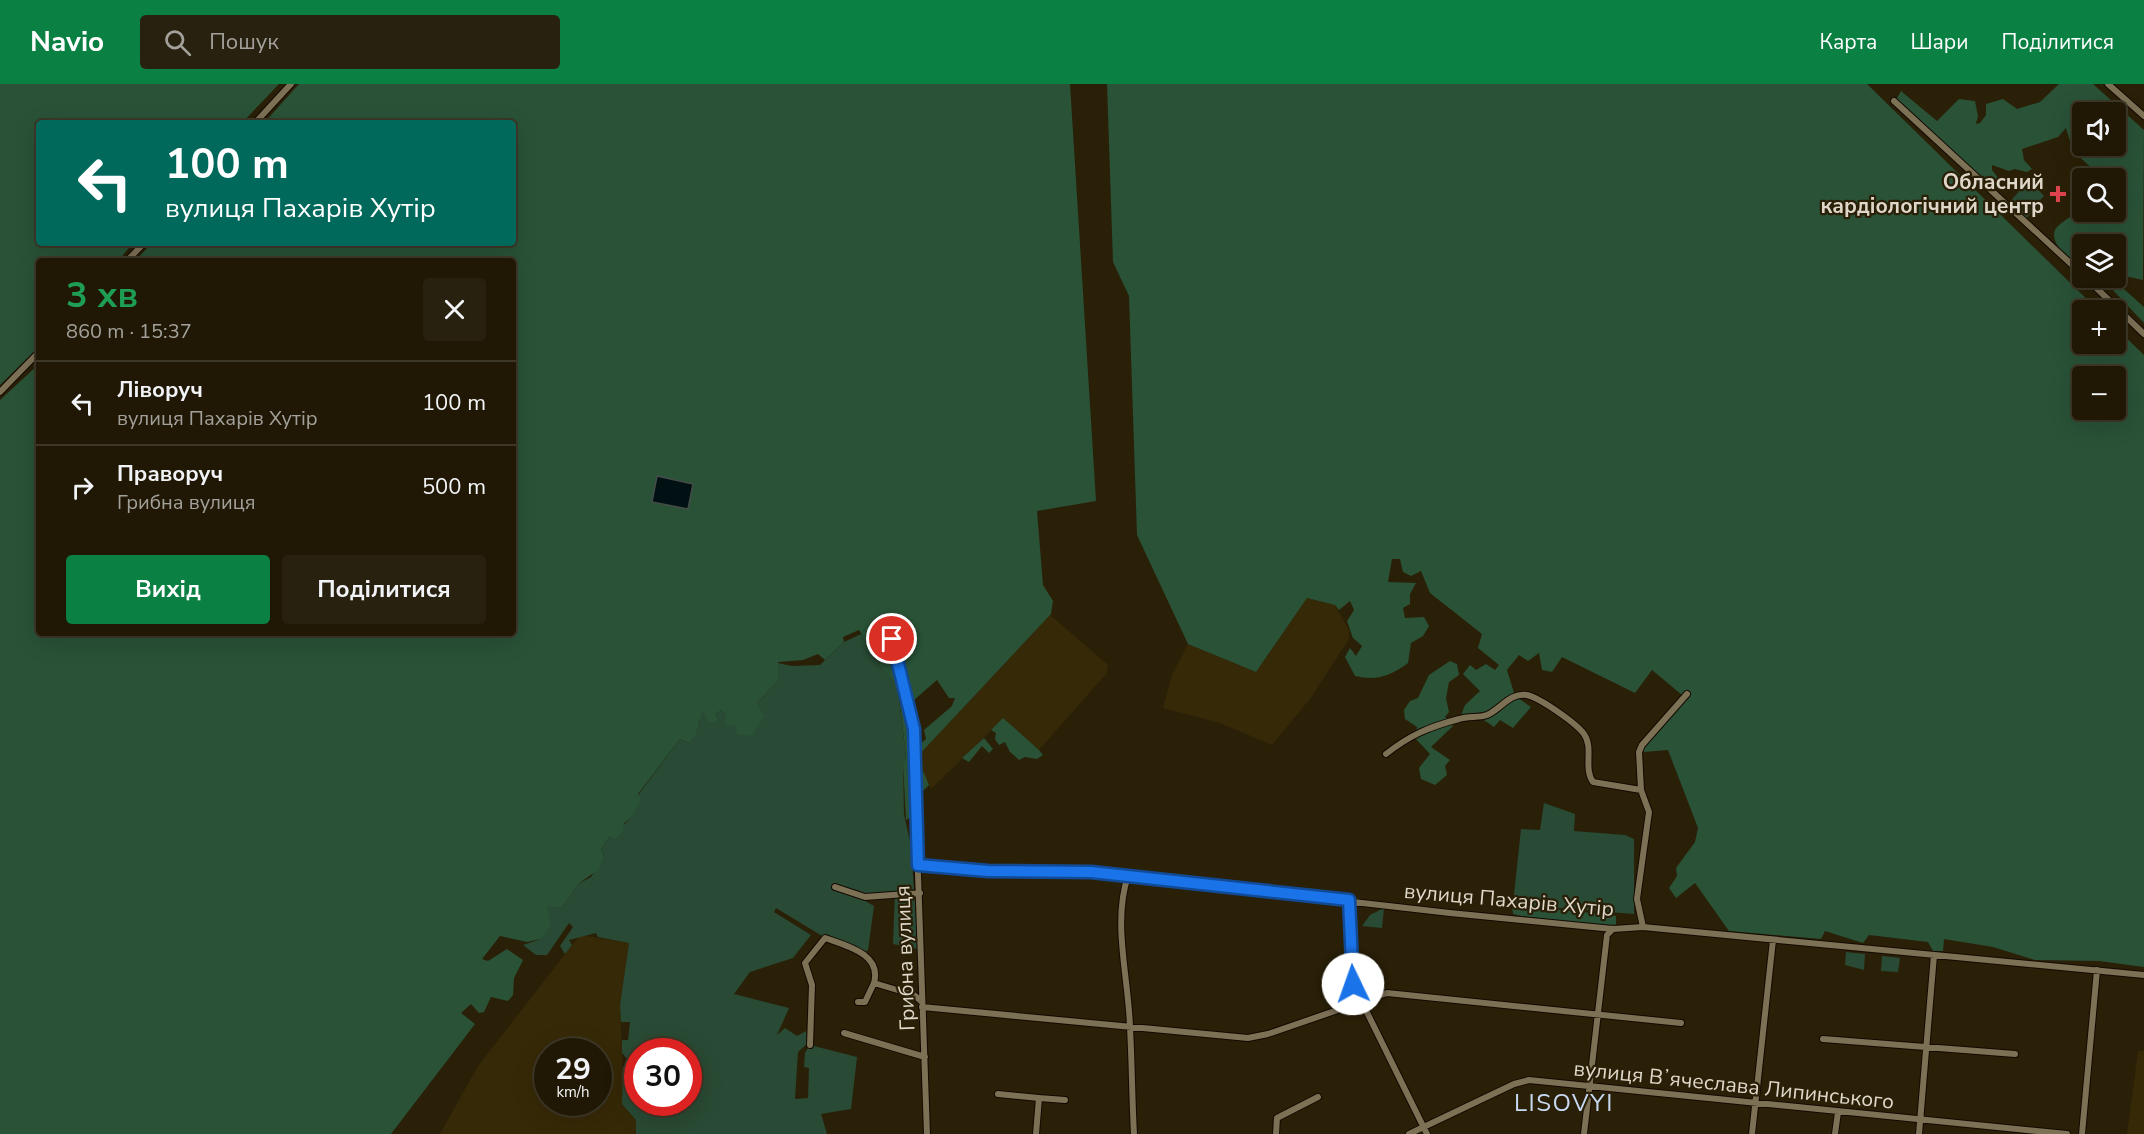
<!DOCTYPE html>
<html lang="uk">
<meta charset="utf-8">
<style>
body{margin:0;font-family:"Nunito Sans",sans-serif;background:#28210f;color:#f1f3f6;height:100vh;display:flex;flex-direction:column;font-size:22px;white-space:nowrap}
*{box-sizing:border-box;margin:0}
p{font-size:20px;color:#a2a09a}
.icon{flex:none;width:33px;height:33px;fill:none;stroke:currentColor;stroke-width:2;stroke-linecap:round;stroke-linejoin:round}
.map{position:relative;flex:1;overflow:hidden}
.details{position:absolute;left:36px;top:174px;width:480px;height:378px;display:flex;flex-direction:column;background:#201805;border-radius:6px;box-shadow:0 6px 24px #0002,0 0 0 2px #3d3727}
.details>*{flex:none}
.hud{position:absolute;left:36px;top:36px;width:480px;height:126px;border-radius:6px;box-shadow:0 6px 24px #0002,0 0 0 2px #3d3727;background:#00695c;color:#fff;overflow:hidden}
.tools{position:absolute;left:2072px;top:18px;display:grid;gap:12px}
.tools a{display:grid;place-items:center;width:54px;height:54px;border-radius:6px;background:#201805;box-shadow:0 6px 24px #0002,0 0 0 2px #3d3727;font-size:30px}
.speed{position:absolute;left:534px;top:954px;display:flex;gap:12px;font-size:30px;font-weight:700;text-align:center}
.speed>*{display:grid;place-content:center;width:78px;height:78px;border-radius:50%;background:#201805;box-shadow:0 6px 24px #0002,0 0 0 2px #3d3727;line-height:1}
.speed small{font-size:15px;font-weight:400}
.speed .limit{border:9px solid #d22;background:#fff;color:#111}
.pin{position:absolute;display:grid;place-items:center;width:51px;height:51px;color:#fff;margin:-26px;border:3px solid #fff;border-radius:50%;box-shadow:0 2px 6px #0007}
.me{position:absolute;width:66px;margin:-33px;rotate:357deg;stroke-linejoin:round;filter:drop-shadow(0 0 4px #0008)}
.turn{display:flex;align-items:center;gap:21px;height:126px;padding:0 30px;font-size:27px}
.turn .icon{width:78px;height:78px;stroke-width:2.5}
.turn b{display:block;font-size:42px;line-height:51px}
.round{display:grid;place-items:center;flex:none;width:63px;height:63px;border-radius:6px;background:#28210f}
.head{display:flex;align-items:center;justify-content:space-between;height:102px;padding:0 30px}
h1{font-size:36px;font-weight:700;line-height:45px;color:#1e9e55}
.primary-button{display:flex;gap:12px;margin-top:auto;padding:12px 30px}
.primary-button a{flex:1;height:69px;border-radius:6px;background:#0b8043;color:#fff;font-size:24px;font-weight:700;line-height:69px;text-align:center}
.primary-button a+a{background:#28210f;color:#f1f3f6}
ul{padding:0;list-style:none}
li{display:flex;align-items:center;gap:18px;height:84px;padding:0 30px;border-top:2px solid #3d3727}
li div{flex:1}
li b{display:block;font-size:22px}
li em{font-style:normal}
header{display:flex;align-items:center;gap:36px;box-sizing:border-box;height:84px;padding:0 30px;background:#0b8043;color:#fff}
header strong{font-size:28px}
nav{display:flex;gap:33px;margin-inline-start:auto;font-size:21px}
.search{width:420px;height:54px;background:#28210f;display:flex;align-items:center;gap:15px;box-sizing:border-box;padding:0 21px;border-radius:6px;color:#a2a09a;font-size:22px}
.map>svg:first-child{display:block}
.built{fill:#362907;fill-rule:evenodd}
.green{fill:#294a34;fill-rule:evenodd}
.forest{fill:#295237;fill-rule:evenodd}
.water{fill:#011012;stroke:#444c49;stroke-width:1.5}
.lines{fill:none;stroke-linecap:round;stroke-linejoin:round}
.minor-casing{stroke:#130900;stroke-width:8}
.minor{stroke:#7c7055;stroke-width:6}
.route-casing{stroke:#114b97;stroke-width:15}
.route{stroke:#1a73e8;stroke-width:10}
.health-dot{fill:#e0444e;stroke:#2a2007;stroke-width:2}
.labels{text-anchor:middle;stroke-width:4.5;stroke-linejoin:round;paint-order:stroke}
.poi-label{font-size:21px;font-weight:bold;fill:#dfd8ca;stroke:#2a2007;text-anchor:end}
.street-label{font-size:21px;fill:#dfd8ca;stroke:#2a2007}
.quarter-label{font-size:24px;letter-spacing:1.5px;fill:#c8daf3;stroke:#2a2007}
</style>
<header>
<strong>Navio</strong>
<div class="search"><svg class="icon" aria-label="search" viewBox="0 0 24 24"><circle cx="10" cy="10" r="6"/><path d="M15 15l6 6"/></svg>Пошук</div>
<nav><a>Карта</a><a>Шари</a><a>Поділитися</a></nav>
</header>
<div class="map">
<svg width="2144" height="1050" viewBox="0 0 2144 1050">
<rect width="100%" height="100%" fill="#2a2007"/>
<path class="built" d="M 1307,514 L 1335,521 L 1349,546 L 1349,555 L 1310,615 L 1272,661 L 1220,639 L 1163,624 L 1172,591 L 1188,560 L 1256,588 Z
M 1050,531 L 1108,581 L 1106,590 L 1039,666 L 1003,635 L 931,705 L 916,674 Z
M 580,851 L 629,859 L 620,921 L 624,1009 L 636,1036 L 636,1050 L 440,1050 L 478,982 ZM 548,968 L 598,968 L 598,1018 L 548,1018 Z
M 2138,967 L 2144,967 L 2144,1050 L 2127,1050 Z"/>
<path class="green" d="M 2031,98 L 2044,112 L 2040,116 L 2043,119 L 2025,135 L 2009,119 L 2026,99 Z
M 861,550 L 877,569 L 880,582 L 897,597 L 906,673 L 903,680 L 904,730 L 911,762 L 918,865 L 893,860 L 895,808 L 853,810 L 874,822 L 868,866 L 863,870 L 827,855 L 776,824 L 774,828 L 811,851 L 793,874 L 750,888 L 734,910 L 789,924 L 777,951 L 785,944 L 797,952 L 806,947 L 808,959 L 798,968 L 795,1015 L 808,1014 L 809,984 L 804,983 L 805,969 L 810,961 L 857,973 L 851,1025 L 821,1030 L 827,1050 L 636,1050 L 636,1036 L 622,1020 L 623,983 L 628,976 L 622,969 L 622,956 L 628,956 L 630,938 L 621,938 L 620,921 L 629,859 L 598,853 L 596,849 L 569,856 L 572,861 L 565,870 L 560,862 L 573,843 L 569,839 L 547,871 L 536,871 L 523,861 L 541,855 L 547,821 L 562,824 L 578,800 L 591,793 L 604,773 L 601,765 L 610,752 L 631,734 L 638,711 L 680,655 L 689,659 L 700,638 L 700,630 L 703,626 L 715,631 L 721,626 L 726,631 L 757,619 L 778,597 L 778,579 L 792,582 L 820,581 L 844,558 ZM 638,968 L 688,968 L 688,1018 L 638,1018 Z
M 1544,719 L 1575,730 L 1574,747 L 1625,751 L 1634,755 L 1634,830 L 1513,820 L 1521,745 L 1540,746 Z
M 1384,824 L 1382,844 L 1362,842 L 1370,831 Z
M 1846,868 L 1865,870 L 1864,886 L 1845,881 Z
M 1882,872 L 1900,874 L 1898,888 L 1881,887 Z"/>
<path class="forest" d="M 0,0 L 279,0 L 242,39 L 39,39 L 39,159 L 133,159 L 118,177 L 39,177 L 39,263 L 0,301 Z
M 299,0 L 1070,0 L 1096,417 L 1037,427 L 1043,501 L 1053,517 L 1051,530 L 917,673 L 929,701 L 921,709 L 915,707 L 916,730 L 906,736 L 903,680 L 906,673 L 900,621 L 909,621 L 914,665 L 926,655 L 924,646 L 952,622 L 955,614 L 949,614 L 937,596 L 914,616 L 880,582 L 877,569 L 868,561 L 859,546 L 843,553 L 844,558 L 825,576 L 818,570 L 803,576 L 778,578 L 778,597 L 757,619 L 764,632 L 752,652 L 737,650 L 736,642 L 725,641 L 726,631 L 721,626 L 715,631 L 718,635 L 715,639 L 709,638 L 703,627 L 695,652 L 689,659 L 680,655 L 638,710 L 641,716 L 631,734 L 624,739 L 623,747 L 615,755 L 610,752 L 601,765 L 604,773 L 598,786 L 578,800 L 562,824 L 547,822 L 551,840 L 541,855 L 527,858 L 500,852 L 482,875 L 488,877 L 507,865 L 523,876 L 514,894 L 513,911 L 508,917 L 491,913 L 484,928 L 479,929 L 471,920 L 461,929 L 475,940 L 391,1050 L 0,1050 L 0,316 L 39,280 L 39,549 L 513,549 L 513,177 L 135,177 L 152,159 L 513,159 L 513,39 L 264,39 Z
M 1107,0 L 1867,0 L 2098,226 L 2082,226 L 2082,260 L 2115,260 L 2115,243 L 2144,271 L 2144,883 L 2099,877 L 2035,876 L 1993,863 L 1944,855 L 1943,867 L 1933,867 L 1928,858 L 1869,851 L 1863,859 L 1825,847 L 1821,855 L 1729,847 L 1695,799 L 1676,814 L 1669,804 L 1677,792 L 1676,784 L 1695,758 L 1698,744 L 1668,666 L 1644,668 L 1642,661 L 1686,610 L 1682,611 L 1652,586 L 1635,609 L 1562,573 L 1552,588 L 1542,586 L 1539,569 L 1528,577 L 1519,571 L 1507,586 L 1515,612 L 1531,623 L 1513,644 L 1500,636 L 1494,643 L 1481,634 L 1460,634 L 1465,621 L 1480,607 L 1463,590 L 1470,581 L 1476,586 L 1486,580 L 1495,586 L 1499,581 L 1478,564 L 1482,550 L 1430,509 L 1421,487 L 1411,492 L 1403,488 L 1400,475 L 1392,475 L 1388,498 L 1416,499 L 1410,510 L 1410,520 L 1403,524 L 1405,534 L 1424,533 L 1429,542 L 1423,552 L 1411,559 L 1408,579 C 1390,592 1377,597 1355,592 L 1345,573 L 1350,564 L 1356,572 L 1362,562 L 1353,554 L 1347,537 L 1354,526 L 1350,517 L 1339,526 L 1335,521 L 1307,514 L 1256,588 L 1188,560 L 1137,451 L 1129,212 L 1113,178 ZM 2082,292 L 2115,292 L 2115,326 L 2082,326 Z
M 2059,0 L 2093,0 L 2144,46 L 2143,196 L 2115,190 L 2115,160 L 2082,160 L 2082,186 C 2073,177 2049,161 2055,146 C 2057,141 2069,134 2074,130 L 2085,138 L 2094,128 L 2115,128 L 2115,94 L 2095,94 L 2095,87 L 2073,67 L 2066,44 L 2058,53 L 2022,65 L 2024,76 L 2032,85 L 2027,88 L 2015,85 L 2009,87 L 1992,81 L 1992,86 L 1999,95 L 1991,103 L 1896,16 L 1901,7 L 1937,37 L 1959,15 L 1975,17 L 1978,32 L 1976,40 L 1980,39 L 1986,31 L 1986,20 L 2003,15 L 2017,25 L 2040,18 ZM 2082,28 L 2115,28 L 2115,62 L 2082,62 Z
M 2116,198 L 2144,223 L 2144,239 L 2111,204 Z
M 1450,577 L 1457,580 L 1459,591 L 1449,598 L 1446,614 L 1449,628 L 1445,633 L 1453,642 L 1431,663 L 1450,676 L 1445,682 L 1447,691 L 1435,701 L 1421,695 L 1419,684 L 1430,670 L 1415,654 L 1417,643 L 1405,635 L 1404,626 L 1410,617 L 1418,614 L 1429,591 Z
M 1003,634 L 1039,666 L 1043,671 L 1037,675 L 1025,673 L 1019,676 L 1010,668 L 1005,658 L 999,661 L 995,655 L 996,649 L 991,646 Z
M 984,654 L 993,665 L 989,669 L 982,662 L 969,678 L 962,674 Z
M 1512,821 L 1612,831 L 1616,832 L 1616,840 L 1613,843 L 1521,832 L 1513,830 Z"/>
<path class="water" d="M 657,392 L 693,400 L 688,425 L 652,418 Z"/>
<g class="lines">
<defs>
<path id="minor" d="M 2108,0 L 2144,32
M 1894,17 L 2082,190
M 255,39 L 291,0
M 127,177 L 144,159
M 2086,194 L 2144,250
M 0,308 L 39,268
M 892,555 L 913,645 L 927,1050
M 1386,670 C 1410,651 1429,643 1459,635 C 1468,632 1479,634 1487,631 C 1501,625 1510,608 1527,611 C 1540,614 1576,639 1584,650 C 1594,664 1583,684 1593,698 L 1641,706 L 1649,728 L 1637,815 L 1643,843
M 1641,706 L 1639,668 L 1642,661 L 1687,610
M 918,781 L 989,787 L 1091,788 L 1450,829 L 1613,845 L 1643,843 L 2144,891
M 1128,792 C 1112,839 1129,895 1130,944 C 1132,979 1132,1014 1134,1050
M 835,803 L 865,813 L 920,809
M 1351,817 L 1353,900 L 1427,1050
M 858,918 L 865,918 L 874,899
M 922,923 L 1248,954 L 1268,950 L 1387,909 L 1681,939
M 844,949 L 925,973
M 1823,955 L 2015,970
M 810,961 L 812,901 L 805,879 L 825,854 C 847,862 882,870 874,899 L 914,911 L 922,918
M 998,1010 L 1039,1014 L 1036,1050
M 1039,1014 L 1065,1016
M 1276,1050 L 1277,1034 L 1318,1013
M 1409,1050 L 1514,1000 L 1529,996 L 2067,1050
M 1584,1050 L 1607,851 L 1613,845
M 1752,1050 L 1773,856
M 1835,1050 L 1838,1028
M 1919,1050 L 1934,871
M 2082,1050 L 2097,886"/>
</defs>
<use href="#minor" class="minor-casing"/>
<use href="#minor" class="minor"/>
</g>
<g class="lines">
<defs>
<path id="route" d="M 892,555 L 914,645 L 918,781 L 988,787 L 1091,788 L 1349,816 L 1353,900"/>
</defs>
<use href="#route" class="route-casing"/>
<use href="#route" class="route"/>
</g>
<path class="health-dot" d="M2055 101h6v6h6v6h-6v6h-6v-6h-6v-6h6z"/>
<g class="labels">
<g class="poi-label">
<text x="2044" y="105">Обласний<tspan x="2044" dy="24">кардіологічний центр</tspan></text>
</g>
<g class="street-label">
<text transform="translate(1509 816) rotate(5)" y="7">вулиця Пахарів Хутір</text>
<text transform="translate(905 874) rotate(-92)" y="7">Грибна вулиця</text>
<text transform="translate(1734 1001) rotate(6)" y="7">вулиця Вʼячеслава Липинського</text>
</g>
<g class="quarter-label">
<text x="1564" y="1027">LISOVYI</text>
</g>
</g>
</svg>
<div class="tools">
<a><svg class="icon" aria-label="sound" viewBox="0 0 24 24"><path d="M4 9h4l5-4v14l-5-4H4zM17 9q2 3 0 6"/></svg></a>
<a><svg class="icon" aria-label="search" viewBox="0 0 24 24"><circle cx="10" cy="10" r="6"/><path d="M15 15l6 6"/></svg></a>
<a><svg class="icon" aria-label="layers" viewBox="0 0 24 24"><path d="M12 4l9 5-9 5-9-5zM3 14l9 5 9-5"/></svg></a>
<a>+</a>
<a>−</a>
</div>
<div class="speed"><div>29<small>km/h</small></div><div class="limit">30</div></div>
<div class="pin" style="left:892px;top:555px;background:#d93025"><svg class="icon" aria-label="arrive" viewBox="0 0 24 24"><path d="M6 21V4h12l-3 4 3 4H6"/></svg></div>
<svg class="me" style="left:1353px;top:900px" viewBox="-20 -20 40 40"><circle r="19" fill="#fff"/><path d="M0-13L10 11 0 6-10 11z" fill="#1a73e8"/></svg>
<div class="hud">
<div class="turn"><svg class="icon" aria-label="left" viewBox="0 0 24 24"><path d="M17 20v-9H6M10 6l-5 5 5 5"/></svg><div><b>100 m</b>вулиця Пахарів Хутір</div></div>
</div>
<section class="details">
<div class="head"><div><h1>3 хв</h1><p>860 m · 15:37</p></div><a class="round"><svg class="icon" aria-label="close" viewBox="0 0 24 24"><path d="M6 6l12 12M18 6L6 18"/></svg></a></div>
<ul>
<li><svg class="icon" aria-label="left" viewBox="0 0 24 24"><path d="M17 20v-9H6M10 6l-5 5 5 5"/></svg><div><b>Ліворуч</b><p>вулиця Пахарів Хутір</p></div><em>100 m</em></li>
<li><svg class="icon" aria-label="right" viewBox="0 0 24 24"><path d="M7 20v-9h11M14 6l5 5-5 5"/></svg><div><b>Праворуч</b><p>Грибна вулиця</p></div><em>500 m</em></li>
</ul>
<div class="primary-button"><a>Вихід</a><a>Поділитися</a></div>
</section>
</div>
